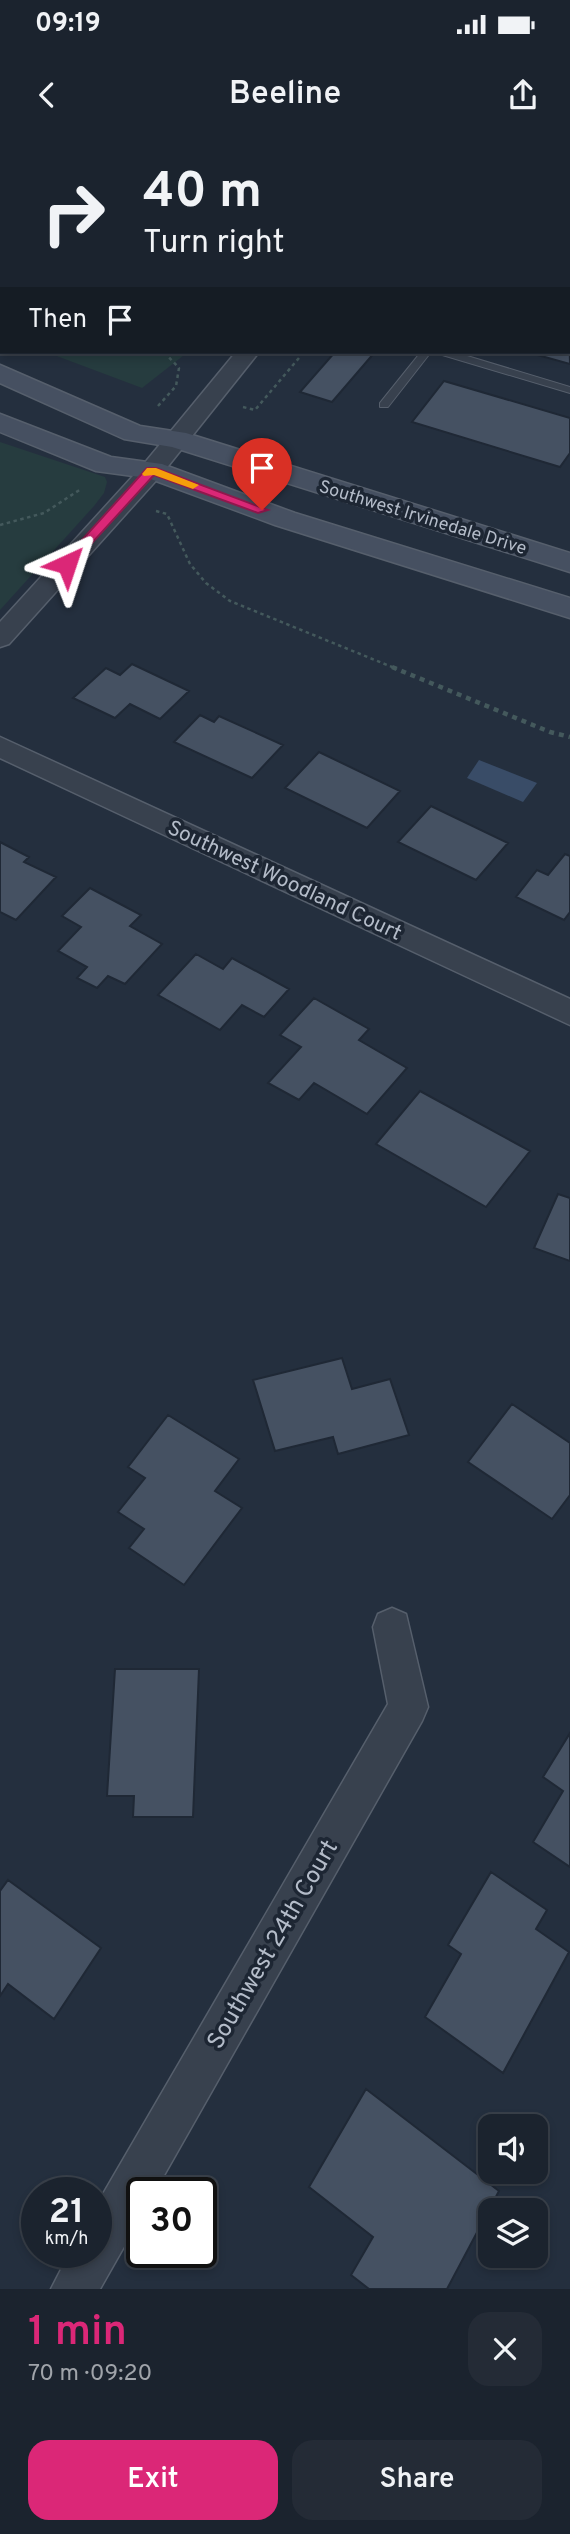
<!DOCTYPE html>
<meta charset="utf-8">
<style>
body{margin:0;font-family:Overpass,sans-serif;background:#242b36;color:#f1f3f6;height:100vh;display:flex;flex-direction:column;font-size:26px;white-space:nowrap}
*{box-sizing:border-box;margin:0}
p{font-size:23px;color:#a0a4aa}
.icon{flex:none;width:38px;height:38px;fill:none;stroke:currentColor;stroke-width:2;stroke-linecap:round;stroke-linejoin:round}
.map{position:relative;height:2149px;overflow:hidden}
.side{display:flex;flex-direction:column;background:#1b232e;flex:1}
.side>*{flex:none}
.guide{position:absolute;left:0px;top:0px;width:570px;height:214px;box-shadow:0 4px 10px #0003,0 0 0 2px #39404a;background:#1b232e;color:#f1f3f6;overflow:hidden}
.buttons{position:absolute;left:478px;top:1974px;display:grid;gap:14px}
.buttons a{display:grid;place-items:center;width:70px;height:70px;border-radius:14px;background:#1b232e;box-shadow:0 4px 10px #0003,0 0 0 2px #39404a;font-size:35px}
.speed{position:absolute;left:21px;top:2037px;display:flex;gap:14px;font-size:35px;font-weight:700;text-align:center}
.speed>*{display:grid;place-content:center;width:91px;height:91px;border-radius:50%;background:#1b232e;box-shadow:0 4px 10px #0003,0 0 0 2px #39404a;line-height:1}
.speed small{font-size:18px;font-weight:400}
.speed .limit{border:4px solid #111;border-radius:10px;background:#fff;color:#111}
.pin{position:absolute;display:grid;place-items:center;width:60px;height:60px;color:#fff;margin:-72px -30px;border-radius:50% 50% 50% 0;rotate:-45deg;box-shadow:0 0 7px #0007}
.pin .icon{rotate:45deg}
.me{position:absolute;width:77px;margin:-38px;rotate:42deg;stroke-linejoin:round;filter:drop-shadow(0 0 5px #0008)}
.turn{display:flex;align-items:center;gap:24px;height:147px;padding:0 28px;font-size:32px}
.turn .icon{width:91px;height:91px;stroke-width:2.5}
.turn b{display:block;font-size:49px;line-height:60px}
.then{display:flex;align-items:center;height:66px;padding:0 28px;background:#0003;gap:14px;font-size:26px}
.round{display:grid;place-items:center;flex:none;width:74px;height:74px;border-radius:21px;background:#242b36}
.summary{display:flex;align-items:center;justify-content:space-between;height:119px;padding:0 28px}
h1{font-size:42px;font-weight:600;line-height:52px;color:#db2777}
.button{display:flex;gap:14px;margin-top:auto;padding:14px 28px}
.button a{flex:1;height:80px;border-radius:21px;background:#db2777;color:#fff;font-size:28px;font-weight:600;line-height:80px;text-align:center}
.button a+a{background:#242b36;color:#f1f3f6}
.status{display:flex;justify-content:space-between;align-items:center;height:49px;padding:0 35px;background:#1b232e;direction:ltr}
.status svg{height:19px;fill:currentColor}
header{display:flex;justify-content:space-between;align-items:center;height:91px;padding:0 28px;background:#1b232e;font-size:32px;font-weight:600}
.map>svg:first-child{display:block}
.green{fill:#263c3f}
.water{fill:#394c67}
.building{fill:#455162;stroke:#1f2835;stroke-width:2}
.lines{fill:none;stroke-linecap:round;stroke-linejoin:round}
.lane-casing{stroke:#565f6c;stroke-width:2}
.street-casing{stroke:#565f6c;stroke-width:3}
.secondary-casing{stroke:#565f6c;stroke-width:3}
.path-far1{stroke:#44595c;stroke-width:2.5;stroke-dasharray:3.5 3.5;stroke-linecap:butt}
.path{stroke:#44595c;stroke-width:4.5;stroke-dasharray:5 5;stroke-linecap:butt}
.lane{fill:#38414e;fill-rule:evenodd}
.street{fill:#38414e;fill-rule:evenodd}
.secondary{fill:#465061;fill-rule:evenodd}
.route{fill:#db2777;stroke:#8e194d;stroke-width:2}
.slow{fill:#f59e0b}
.labels{text-anchor:middle;stroke-width:7;stroke-linejoin:round;paint-order:stroke}
.far-street-label{font-size:18px;fill:#b4bcc9;stroke:#1d2633}
.street-label{font-size:21px;fill:#b4bcc9;stroke:#1d2633}
.near-street-label{font-size:24px;fill:#b4bcc9;stroke:#1d2633}
</style>
<div class="status"><b>09:19</b><svg viewBox="0 0 49 12"><path d="M0 12V9h3v3zM5 12V6h3v6zM10 12V3h3v9zM15 12V0h3v12zM26 1h20v11H26zM47 4h2v5h-2z"/></svg></div>
<header><svg class="icon" aria-label="back" viewBox="0 0 24 24"><path d="M15 5l-7 7 7 7"/></svg>Beeline<svg class="icon" aria-label="share" viewBox="0 0 24 24"><path d="M12 15V3M7 8l5-5 5 5M5 13v7h14v-7"/></svg></header>
<div class="map">
<svg width="570" height="2149" viewBox="0 0 570 2149">
<rect width="100%" height="100%" fill="#242f3e"/>
<path class="green" d="M 46,212 L 188,212 L 142,248 Z
M 0,302 L 105,337 L 107,342 L 104,353 L 94,366 L 0,470 Z"/>
<path class="water" d="M 479,620 L 537,643 L 523,662 L 467,638 Z"/>
<path class="building" d="M 69,0 L 136,0 L 68,2 Z
M 569,178 L 570,224 L 527,212 L 569,212 Z
M 335,212 L 375,212 L 332,262 L 300,252 Z
M 444,241 L 570,278 L 570,313 L 560,327 L 412,282 Z
M 132,524 L 189,551 L 160,579 L 130,564 L 115,578 L 73,558 L 106,528 L 120,535 Z
M 200,575 L 214,582 L 219,576 L 283,605 L 252,638 L 174,602 Z
M 319,612 L 400,651 L 367,688 L 285,648 Z
M 431,666 L 508,703 L 476,740 L 398,702 Z
M 0,702 L 29,717 L 24,722 L 56,737 L 16,780 L 0,772 Z
M 565,714 L 570,716 L 570,772 L 564,780 L 516,757 L 537,730 L 548,735 Z
M 90,748 L 141,775 L 130,786 L 162,804 L 125,844 L 108,836 L 97,848 L 77,838 L 87,827 L 58,811 L 81,787 L 62,776 Z
M 196,814 L 223,829 L 232,818 L 289,849 L 264,877 L 242,865 L 220,890 L 158,855 Z
M 314,858 L 369,889 L 359,900 L 407,928 L 367,974 L 314,943 L 299,960 L 268,943 L 301,907 L 280,895 Z
M 420,951 L 530,1011 L 486,1067 L 376,1004 Z
M 558,1054 L 570,1058 L 570,1121 L 534,1108 Z
M 342,1218 L 352,1249 L 390,1239 L 409,1295 L 338,1314 L 333,1297 L 275,1311 L 253,1240 Z
M 512,1264 L 570,1303 L 570,1355 L 552,1379 L 468,1322 Z
M 168,1275 L 239,1319 L 215,1351 L 242,1368 L 184,1445 L 129,1408 L 144,1389 L 118,1372 L 145,1338 L 128,1327 Z
M 115,1529 L 199,1529 L 193,1677 L 133,1677 L 134,1656 L 107,1656 Z
M 570,1593 L 570,1727 L 533,1702 L 563,1651 L 543,1637 Z
M 491,1732 L 547,1770 L 536,1789 L 569,1812 L 503,1933 L 425,1877 L 461,1814 L 448,1805 Z
M 8,1740 L 101,1808 L 54,1879 L 8,1844 L 0,1856 L 0,1751 Z
M 366,1949 L 499,2051 L 447,2149 L 369,2149 L 351,2135 L 373,2097 L 309,2047 Z"/>
<g class="lines">
<defs>
<path id="lane" d="M 500,0 L 510,0 L 510,2 L 500,2 Z
M 421,212 L 431,212 L 388,267 L 380,267 L 380,263 Z
M 438,212 L 454,212 L 570,247 L 570,253 L 439,214 Z"/>
<path id="street" d="M 9,0 L 31,0 L 32,2 L 10,2 Z
M 173,0 L 193,0 L 193,2 L 173,2 Z
M 353,0 L 373,0 L 352,2 Z
M 236,212 L 259,212 L 161,335 L 9,504 L 0,507 L 0,482 L 143,325 Z
M 0,597 L 570,859 L 570,885 L 0,618 Z
M 392,1468 L 406,1474 L 428,1567 L 422,1581 L 154,2053 L 142,2053 L 142,2075 L 100,2149 L 51,2149 L 70,2112 L 96,2112 L 96,2066 L 388,1564 L 373,1487 L 378,1474 Z"/>
<path id="secondary" d="M 0,225 L 140,286 L 186,293 L 570,413 L 570,432 L 172,307 L 124,299 L 0,243 Z
M 0,274 L 111,317 L 162,324 L 295,373 L 570,458 L 570,478 L 275,385 L 148,338 L 96,331 L 0,292 Z"/>
</defs>
<use href="#lane" class="lane-casing"/>
<use href="#street" class="street-casing"/>
<use href="#secondary" class="secondary-casing"/>
<path class="path-far1" d="M 158,266 L 176,246 L 179,228 L 164,212
M 243,267 L 255,270 L 304,212
M 156,371 L 167,374 L 190,424 L 206,443 L 230,461 L 397,529
M 0,385 L 44,373 L 81,349"/>
<path class="path" d="M 392,527 L 550,592 L 570,597"/>
<use href="#lane" class="lane"/>
<use href="#street" class="street"/>
<use href="#secondary" class="secondary"/>
</g>
<path class="route" d="M 147,328 L 156,328 L 268,370 L 258,373 L 154,335 L 71,426 L 63,426 L 63,421 Z"/>
<path class="slow" d="M 147,328 L 156,328 L 199,345 L 193,349 L 154,335 L 144,336 L 142,334 Z"/>
<g class="labels">
<g class="far-street-label">
<text transform="translate(423 377) rotate(17)" y="6">Southwest Irvinedale Drive</text>
</g>
<g class="street-label">
<text transform="translate(285 740) rotate(25)" y="7">Southwest Woodland Court</text>
</g>
<g class="near-street-label">
<text transform="translate(272 1804) rotate(-60)" y="8">Southwest 24th Court</text>
</g>
</g>
</svg>
<div class="buttons">
<a><svg class="icon" aria-label="sound" viewBox="0 0 24 24"><path d="M4 9h4l5-4v14l-5-4H4zM17 9q2 3 0 6"/></svg></a>
<a><svg class="icon" aria-label="layers" viewBox="0 0 24 24"><path d="M12 4l9 5-9 5-9-5zM3 14l9 5 9-5"/></svg></a>
</div>
<div class="speed"><div>21<small>km/h</small></div><div class="limit">30</div></div>
<div class="pin" style="left:262px;top:370px;background:#d93025"><svg class="icon" aria-label="arrive" viewBox="0 0 24 24"><path d="M6 21V4h12l-3 4 3 4H6"/></svg></div>
<svg class="me" style="left:67px;top:424px" viewBox="-20 -20 40 40"><path d="M0-17L14 15 0 8-14 15z" fill="#db2777" stroke="#fff" stroke-width="4"/></svg>
<div class="guide">
<div class="turn"><svg class="icon" aria-label="right" viewBox="0 0 24 24"><path d="M7 20v-9h11M14 6l5 5-5 5"/></svg><div><b>40 m</b>Turn right</div></div>
<div class="then">Then<svg class="icon" aria-label="arrive" viewBox="0 0 24 24"><path d="M6 21V4h12l-3 4 3 4H6"/></svg></div>
</div>
</div>
<section class="side">
<div class="summary"><div><h1>1 min</h1><p>70 m · 09:20</p></div><a class="round"><svg class="icon" aria-label="close" viewBox="0 0 24 24"><path d="M6 6l12 12M18 6L6 18"/></svg></a></div>
<div class="button"><a>Exit</a><a>Share</a></div>
</section>
